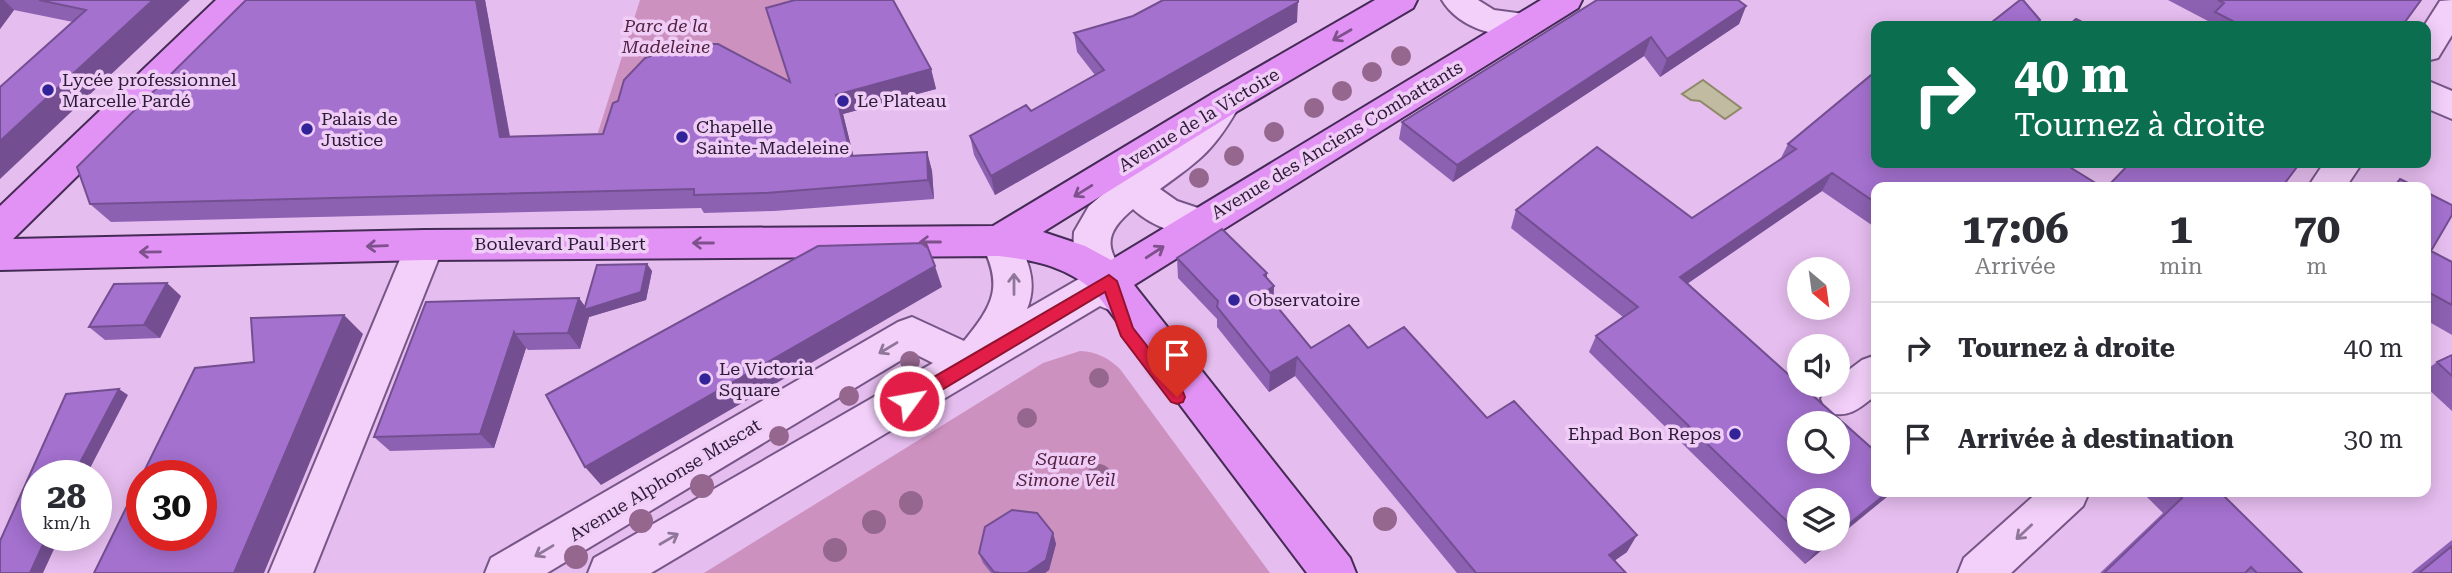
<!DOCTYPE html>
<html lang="fr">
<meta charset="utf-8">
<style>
body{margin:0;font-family:"Roboto Serif",serif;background:#f7f7f7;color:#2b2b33;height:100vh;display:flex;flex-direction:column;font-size:26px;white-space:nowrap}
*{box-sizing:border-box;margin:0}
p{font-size:23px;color:#7c7c81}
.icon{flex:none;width:38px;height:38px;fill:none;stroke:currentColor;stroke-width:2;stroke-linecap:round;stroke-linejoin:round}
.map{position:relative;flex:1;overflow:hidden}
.side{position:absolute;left:1871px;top:182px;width:560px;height:315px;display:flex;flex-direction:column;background:#fff;border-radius:14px;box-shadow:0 4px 18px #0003}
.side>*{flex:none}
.guide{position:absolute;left:1871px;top:21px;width:560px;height:147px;border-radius:14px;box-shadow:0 4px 18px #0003;background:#0b6e4f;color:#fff;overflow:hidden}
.needle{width:46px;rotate:151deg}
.controls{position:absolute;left:1787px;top:257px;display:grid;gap:14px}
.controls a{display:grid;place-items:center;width:63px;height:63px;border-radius:50%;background:#fff;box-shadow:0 4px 18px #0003;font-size:35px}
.speed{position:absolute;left:21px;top:460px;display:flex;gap:14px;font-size:35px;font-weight:700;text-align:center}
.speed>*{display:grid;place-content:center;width:91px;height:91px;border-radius:50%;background:#fff;box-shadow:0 4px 18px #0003;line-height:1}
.speed small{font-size:18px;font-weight:400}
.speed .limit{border:10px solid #d22;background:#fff;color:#111}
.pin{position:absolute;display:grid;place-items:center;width:60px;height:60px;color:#fff;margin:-72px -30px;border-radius:50% 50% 50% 0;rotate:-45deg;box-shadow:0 0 7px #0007}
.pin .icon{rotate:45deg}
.me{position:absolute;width:77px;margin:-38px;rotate:58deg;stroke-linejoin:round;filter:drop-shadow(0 0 5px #0008)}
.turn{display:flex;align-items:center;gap:24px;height:147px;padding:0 28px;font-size:32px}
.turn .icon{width:91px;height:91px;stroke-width:2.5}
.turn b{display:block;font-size:49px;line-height:60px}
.eta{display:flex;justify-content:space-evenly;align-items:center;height:119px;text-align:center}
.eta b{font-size:42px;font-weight:700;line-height:49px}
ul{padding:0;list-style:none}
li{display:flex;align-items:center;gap:21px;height:91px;padding:0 28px;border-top:2px solid #e1e1e2}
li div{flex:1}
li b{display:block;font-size:26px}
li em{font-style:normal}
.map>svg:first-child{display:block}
.green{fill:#cd91bf}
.water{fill:#c0bba1;stroke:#8e8968;stroke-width:2}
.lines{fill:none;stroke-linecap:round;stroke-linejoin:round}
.minor-casing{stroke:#765687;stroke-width:4}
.major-casing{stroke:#432b55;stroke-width:4}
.minor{fill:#f3d0fa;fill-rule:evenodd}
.major{fill:#e292f5;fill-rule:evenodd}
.tree{fill:#95678f}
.wall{fill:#8d61b2}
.shaded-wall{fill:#734f91}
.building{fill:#a471cf;stroke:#734f91;stroke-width:2;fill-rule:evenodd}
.oneway{stroke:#7e518c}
.oneway2{stroke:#907698}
.route{fill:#e11d48;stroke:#92132f;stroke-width:2}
.poi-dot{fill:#322498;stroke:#f0cdf6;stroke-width:2.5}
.labels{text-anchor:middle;stroke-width:7;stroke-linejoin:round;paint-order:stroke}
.park-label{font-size:18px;font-style:italic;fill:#532140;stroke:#f0cdf6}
.poi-label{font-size:18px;fill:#2c1b36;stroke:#f0cdf6;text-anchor:start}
.street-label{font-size:18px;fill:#2c1b36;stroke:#f0cdf6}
</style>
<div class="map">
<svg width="2452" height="573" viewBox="0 0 2452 573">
<rect width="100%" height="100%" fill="#e6bdef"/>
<path class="green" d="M 640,0 L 873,0 L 806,128 L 632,157 L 617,210 L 573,211 Z
M 1080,351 C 1097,352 1107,357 1120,369 L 1270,573 L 704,573 L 1043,363 Z"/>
<path class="water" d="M 1703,80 L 1741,108 L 1725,119 L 1700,101 L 1691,100 L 1682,94 Z"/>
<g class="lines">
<defs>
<path id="minor" d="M 1442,0 L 1478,0 L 1494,10 L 1538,16 L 1543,24 L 1538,32 C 1505,42 1460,30 1442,0 Z
M 2452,0 L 2452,35 L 2438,58 L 2426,61 L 2424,26 L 2440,1 Z
M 2426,80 L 2452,91 L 2452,119 L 2426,108 Z
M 1224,90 L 1236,94 L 1241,103 C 1215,149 1202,159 1160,189 L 1177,201 L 1213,213 L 1219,223 L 1213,233 C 1189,241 1152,227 1133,209 C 1109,229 1102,245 1123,270 C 1129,278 1130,287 1133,296 L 1128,307 L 1114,312 L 1100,306 L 651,573 L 588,573 L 594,558 L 933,363 L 913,353 L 547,573 L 485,573 L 491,558 L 898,322 L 912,317 L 964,341 C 994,304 1004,286 980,241 L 986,230 L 999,226 L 1012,230 C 1026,256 1039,280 1027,309 L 1084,276 L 1073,253 L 1074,232 L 1089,206 L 1122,178 L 1130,152 L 1143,148 L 1157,154 L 1184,133 L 1212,94 Z
M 2324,163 L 2362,163 L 2346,187 L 2308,187 Z
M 425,230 L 438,234 L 444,245 L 313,573 L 269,573 L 406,245 L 412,234 Z
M 1876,355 L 1876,395 C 1859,409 1848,419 1827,412 L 1821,399 L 1827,386 L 1838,385 L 1838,378 L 1862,360 Z
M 2038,492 L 2089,492 L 2083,506 L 2011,573 L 1958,573 L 1964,558 Z"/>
<path id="major" d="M 216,0 L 252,0 L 248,8 L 13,239 L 425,230 L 993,226 L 1212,94 L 1375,0 L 1417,0 L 1413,8 L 1236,112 L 1043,232 L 1085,246 L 1111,260 L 1541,0 L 1582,0 L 1578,8 L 1134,285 L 1350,558 L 1356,573 L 1307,573 L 1095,292 C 1067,267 1036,260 999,256 L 425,260 L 0,270 L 0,206 Z"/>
</defs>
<use href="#minor" class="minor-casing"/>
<use href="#major" class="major-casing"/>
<use href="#minor" class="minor"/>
<use href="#major" class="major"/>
</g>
<g class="tree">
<circle cx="1401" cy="56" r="10"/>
<circle cx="1372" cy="72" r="10"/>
<circle cx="1342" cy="91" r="10"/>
<circle cx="1314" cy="108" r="10"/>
<circle cx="1274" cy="132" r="10"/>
<circle cx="1234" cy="156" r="10"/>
<circle cx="1199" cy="178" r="10"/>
<circle cx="910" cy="361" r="10"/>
<circle cx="1099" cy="378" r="10"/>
<circle cx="849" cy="396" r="10"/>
<circle cx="1027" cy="418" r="10"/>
<circle cx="779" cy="436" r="10"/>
<circle cx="1099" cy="476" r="12"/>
<circle cx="702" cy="486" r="12"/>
<circle cx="911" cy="503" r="12"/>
<circle cx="1385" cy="519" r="12"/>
<circle cx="641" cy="521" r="12"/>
<circle cx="874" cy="522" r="12"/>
<circle cx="835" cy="550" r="12"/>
<circle cx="576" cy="557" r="12"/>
</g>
<path class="wall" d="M 0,0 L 190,0 L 73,22 L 14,10 L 0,29 Z
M 246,0 L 485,0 L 510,136 L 603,134 L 790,82 L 931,69 L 936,89 L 843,114 L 853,155 L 927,152 L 932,171 L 934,199 L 774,211 L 704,213 L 701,208 L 111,222 L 90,204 Z
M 2168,0 L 2421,0 L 2402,26 L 2204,26 L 2208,21 Z
M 1746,6 L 1739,24 L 1660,77 L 1644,56 L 1453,182 L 1399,139 L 1402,122 Z
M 1297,22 L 995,195 L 974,155 L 970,136 L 1031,111 L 1095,75 L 1077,52 L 1074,33 Z
M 1788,144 L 1876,187 L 1876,228 L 1822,191 L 1687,284 L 1799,500 L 1799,539 L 1835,539 L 1805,564 L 1589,352 L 1596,336 L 1623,317 L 1511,228 L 1516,210 L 1692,218 L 1780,160 Z
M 2426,192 L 2431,251 L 2452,262 L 2452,335 L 2426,320 Z
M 1177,258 L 1267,278 L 1274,286 L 1273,302 L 1311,348 L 1368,348 L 1487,418 L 1627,552 L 1615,560 L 1626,573 L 1457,573 L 1295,376 L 1269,392 L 1217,327 L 1217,319 L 1178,278 Z
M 647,264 L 652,271 L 646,300 L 589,317 L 580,349 L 528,350 L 526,348 L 494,448 L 390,451 L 374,437 L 426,302 L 579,298 L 585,307 Z
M 181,296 L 160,338 L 105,340 L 89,327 Z
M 2452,355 L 2452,411 L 2426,387 L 2426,370 L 2437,362 Z
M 2142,492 L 2228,492 L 2225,497 L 2302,573 L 2100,573 L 2163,513 Z
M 1053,533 L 1056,544 L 1049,570 L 1045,573 L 991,573 L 983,563 L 979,553 Z
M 2452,540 L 2452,573 L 2411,573 Z"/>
<path class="shaded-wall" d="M 0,0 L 4,0 L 14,10 L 0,29 Z
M 153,0 L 190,0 L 0,179 L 0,141 Z
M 476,0 L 485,0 L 513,155 L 500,137 Z
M 1298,2 L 1297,22 L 995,195 L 991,176 Z
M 1746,6 L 1739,24 L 1660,77 L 1667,59 Z
M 1651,37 L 1644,56 L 1453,182 L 1457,165 Z
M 931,69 L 936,89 L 843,114 L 858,174 L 851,156 L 836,95 Z
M 927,152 L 932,171 L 934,199 L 928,180 Z
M 1832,173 L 1822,191 L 1672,294 L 1680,277 Z
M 647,264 L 652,271 L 646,300 L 589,317 L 580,349 L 568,333 L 579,298 L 587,309 Z
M 935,266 L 942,287 L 601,485 L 585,467 Z
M 1267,273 L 1267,291 L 1274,286 L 1273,305 L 1264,312 L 1264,275 Z
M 167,283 L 181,296 L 160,338 L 144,325 Z
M 344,315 L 363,334 L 264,573 L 234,573 Z
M 514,332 L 526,348 L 494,448 L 480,434 Z
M 1297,357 L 1295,376 L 1269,392 L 1270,373 Z
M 119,389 L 128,395 L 86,476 L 73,476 Z
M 1888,492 L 1893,492 L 1838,537 L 1838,533 Z
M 1053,533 L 1056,544 L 1049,570 L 1045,573 L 1027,573 Z
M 1637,535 L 1627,552 L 1600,571 L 1609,555 Z
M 47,536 L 60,536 L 43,573 L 30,573 Z
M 1831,539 L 1835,539 L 1805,564 L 1817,550 Z"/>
<path class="building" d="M 39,0 L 153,0 L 0,141 L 0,87 L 86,10 Z
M 246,0 L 476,0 L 500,137 L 603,134 L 613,103 L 618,101 L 624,80 L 645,58 L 683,44 L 718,44 L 790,82 L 766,8 L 795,0 L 893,0 L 931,69 L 836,95 L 851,156 L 927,152 L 928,180 L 766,193 L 694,195 L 694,189 L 90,204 L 77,167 Z
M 1163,0 L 1298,0 L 1298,2 L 991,176 L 970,136 L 1026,105 L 1031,111 L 1104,70 L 1074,33 L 1133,16 Z
M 1597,0 L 1738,0 L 1746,6 L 1667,59 L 1651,37 L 1457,165 L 1402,122 Z
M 2020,0 L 2023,0 L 2040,20 L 2033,26 L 1987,26 Z
M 2218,0 L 2421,0 L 2402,26 L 2242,26 L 2215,12 L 2224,3 Z
M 2076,19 L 2090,26 L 2068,26 Z
M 1876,71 L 1876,163 L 2063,163 L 2102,187 L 1876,187 L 1876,203 L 1832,173 L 1680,277 L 1799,384 L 1799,385 L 1801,385 L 1876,452 L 1876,492 L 1888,492 L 1838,533 L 1838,500 L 1799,500 L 1799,533 L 1596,336 L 1638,307 L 1516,210 L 1597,147 L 1692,218 L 1796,149 L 1788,144 ZM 1799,424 L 1838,424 L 1838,462 L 1799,462 Z
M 2130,163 L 2300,163 L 2282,187 L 2107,187 Z
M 2400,179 L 2416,187 L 2394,187 Z
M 2426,192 L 2452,205 L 2452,215 L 2431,251 L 2452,262 L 2452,305 L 2426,291 Z
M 1222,229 L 1267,273 L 1264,275 L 1274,286 L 1265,292 L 1311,348 L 1349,325 L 1368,348 L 1404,327 L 1487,418 L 1514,401 L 1637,535 L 1609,555 L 1626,573 L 1476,573 L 1297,357 L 1270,373 L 1217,307 L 1218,301 L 1177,258 Z
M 926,243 L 935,266 L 585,467 L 546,395 L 818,246 Z
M 647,264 L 641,292 L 584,310 L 597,265 Z
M 167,283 L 144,325 L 89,327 L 114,284 Z
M 579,298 L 568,333 L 515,334 L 514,332 L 480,434 L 374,437 L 426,302 Z
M 344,315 L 234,573 L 94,573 L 195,368 L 254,362 L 251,318 ZM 142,476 L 201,476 L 201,536 L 142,536 Z
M 2452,355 L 2452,376 L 2437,362 Z
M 119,389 L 73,476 L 37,476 L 37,536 L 47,536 L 30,573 L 0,573 L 0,541 L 66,394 Z
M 2175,492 L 2228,492 L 2225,497 L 2302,573 L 2257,573 L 2251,567 L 2245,573 L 2104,573 L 2182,498 Z
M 1012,510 L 1037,513 L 1053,533 L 1046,560 L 1027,573 L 1001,573 L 994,572 L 979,553 L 985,527 Z
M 1805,539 L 1831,539 L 1817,550 Z
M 2452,546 L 2452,573 L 2419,573 Z"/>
<defs><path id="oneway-shaft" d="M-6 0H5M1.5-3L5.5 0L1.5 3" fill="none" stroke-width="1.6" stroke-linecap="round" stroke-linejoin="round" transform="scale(1.75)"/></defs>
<g class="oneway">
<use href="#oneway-shaft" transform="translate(1342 35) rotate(150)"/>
<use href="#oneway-shaft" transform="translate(1083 191) rotate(148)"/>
<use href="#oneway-shaft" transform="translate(930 242) rotate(180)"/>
<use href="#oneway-shaft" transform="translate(703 243) rotate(180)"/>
<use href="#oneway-shaft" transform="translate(377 246) rotate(178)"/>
<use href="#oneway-shaft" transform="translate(150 252) rotate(179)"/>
<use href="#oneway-shaft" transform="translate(1155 252) rotate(-33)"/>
</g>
<g class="oneway2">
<use href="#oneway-shaft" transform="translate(1014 284) rotate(-90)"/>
<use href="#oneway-shaft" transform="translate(888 348) rotate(149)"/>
<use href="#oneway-shaft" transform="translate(2024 532) rotate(137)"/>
<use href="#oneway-shaft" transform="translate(669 539) rotate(-30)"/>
<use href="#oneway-shaft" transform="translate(544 551) rotate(149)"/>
</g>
<path class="route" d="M 1109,275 L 1117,281 L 1133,328 L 1183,392 L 1185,397 L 1183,402 L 1177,404 L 1171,402 L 1121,336 L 1105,292 L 915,406 L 909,408 L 903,406 L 901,401 L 903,395 Z"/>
<g class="poi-dot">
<circle cx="48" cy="90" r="7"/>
<circle cx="843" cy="101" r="7"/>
<circle cx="307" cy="129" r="7"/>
<circle cx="682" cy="137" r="7"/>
<circle cx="1234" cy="300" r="7"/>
<circle cx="705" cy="379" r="7"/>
<circle cx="1735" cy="434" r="7"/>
</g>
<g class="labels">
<g class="park-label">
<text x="666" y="32">Parc de la<tspan x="666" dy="21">Madeleine</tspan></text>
<text x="1066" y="465">Square<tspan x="1066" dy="21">Simone Veil</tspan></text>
</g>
<g class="poi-label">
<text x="62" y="86">Lycée professionnel<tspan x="62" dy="21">Marcelle Pardé</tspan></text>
<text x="857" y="107">Le Plateau</text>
<text x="321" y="125">Palais de<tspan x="321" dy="21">Justice</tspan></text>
<text x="696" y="133">Chapelle<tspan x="696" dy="21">Sainte-Madeleine</tspan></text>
<text x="1248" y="306">Observatoire</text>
<text x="719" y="375">Le Victoria<tspan x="719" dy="21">Square</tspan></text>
<text x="1721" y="440" text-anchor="end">Ehpad Bon Repos</text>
</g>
<g class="street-label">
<text transform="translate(1199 120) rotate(-31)" y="6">Avenue de la Victoire</text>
<text transform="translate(1337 140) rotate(-31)" y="6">Avenue des Anciens Combattants</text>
<text x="560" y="250">Boulevard Paul Bert</text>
<text transform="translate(665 480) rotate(-31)" y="6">Avenue Alphonse Muscat</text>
</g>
</g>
</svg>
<div class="controls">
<a><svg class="needle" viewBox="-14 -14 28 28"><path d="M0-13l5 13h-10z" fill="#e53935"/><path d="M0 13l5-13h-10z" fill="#7c7c81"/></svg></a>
<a><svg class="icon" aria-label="sound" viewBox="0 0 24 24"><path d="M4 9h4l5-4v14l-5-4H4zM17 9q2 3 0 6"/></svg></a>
<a><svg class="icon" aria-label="search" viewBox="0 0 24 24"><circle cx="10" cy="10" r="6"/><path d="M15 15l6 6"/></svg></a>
<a><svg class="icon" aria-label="layers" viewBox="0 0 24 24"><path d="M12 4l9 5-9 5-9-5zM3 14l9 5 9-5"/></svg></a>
</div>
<div class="speed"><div>28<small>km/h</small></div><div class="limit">30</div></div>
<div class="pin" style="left:1177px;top:397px;background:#d93025"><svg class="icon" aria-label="arrive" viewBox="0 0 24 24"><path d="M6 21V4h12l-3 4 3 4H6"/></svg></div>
<svg class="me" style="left:909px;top:401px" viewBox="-20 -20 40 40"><circle r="17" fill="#e11d48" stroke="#fff" stroke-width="3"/><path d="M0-11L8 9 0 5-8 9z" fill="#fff"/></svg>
<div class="guide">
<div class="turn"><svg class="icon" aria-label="right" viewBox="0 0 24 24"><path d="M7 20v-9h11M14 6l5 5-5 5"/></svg><div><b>40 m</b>Tournez à droite</div></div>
</div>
<section class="side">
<div class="eta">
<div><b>17:06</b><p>Arrivée</p></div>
<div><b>1</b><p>min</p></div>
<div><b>70</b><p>m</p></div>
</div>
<ul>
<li><svg class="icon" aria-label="right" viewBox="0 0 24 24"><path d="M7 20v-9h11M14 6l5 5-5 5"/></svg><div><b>Tournez à droite</b></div><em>40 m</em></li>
<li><svg class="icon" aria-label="arrive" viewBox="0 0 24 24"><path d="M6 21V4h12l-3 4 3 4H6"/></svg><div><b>Arrivée à destination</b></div><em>30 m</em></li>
</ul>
</section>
</div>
